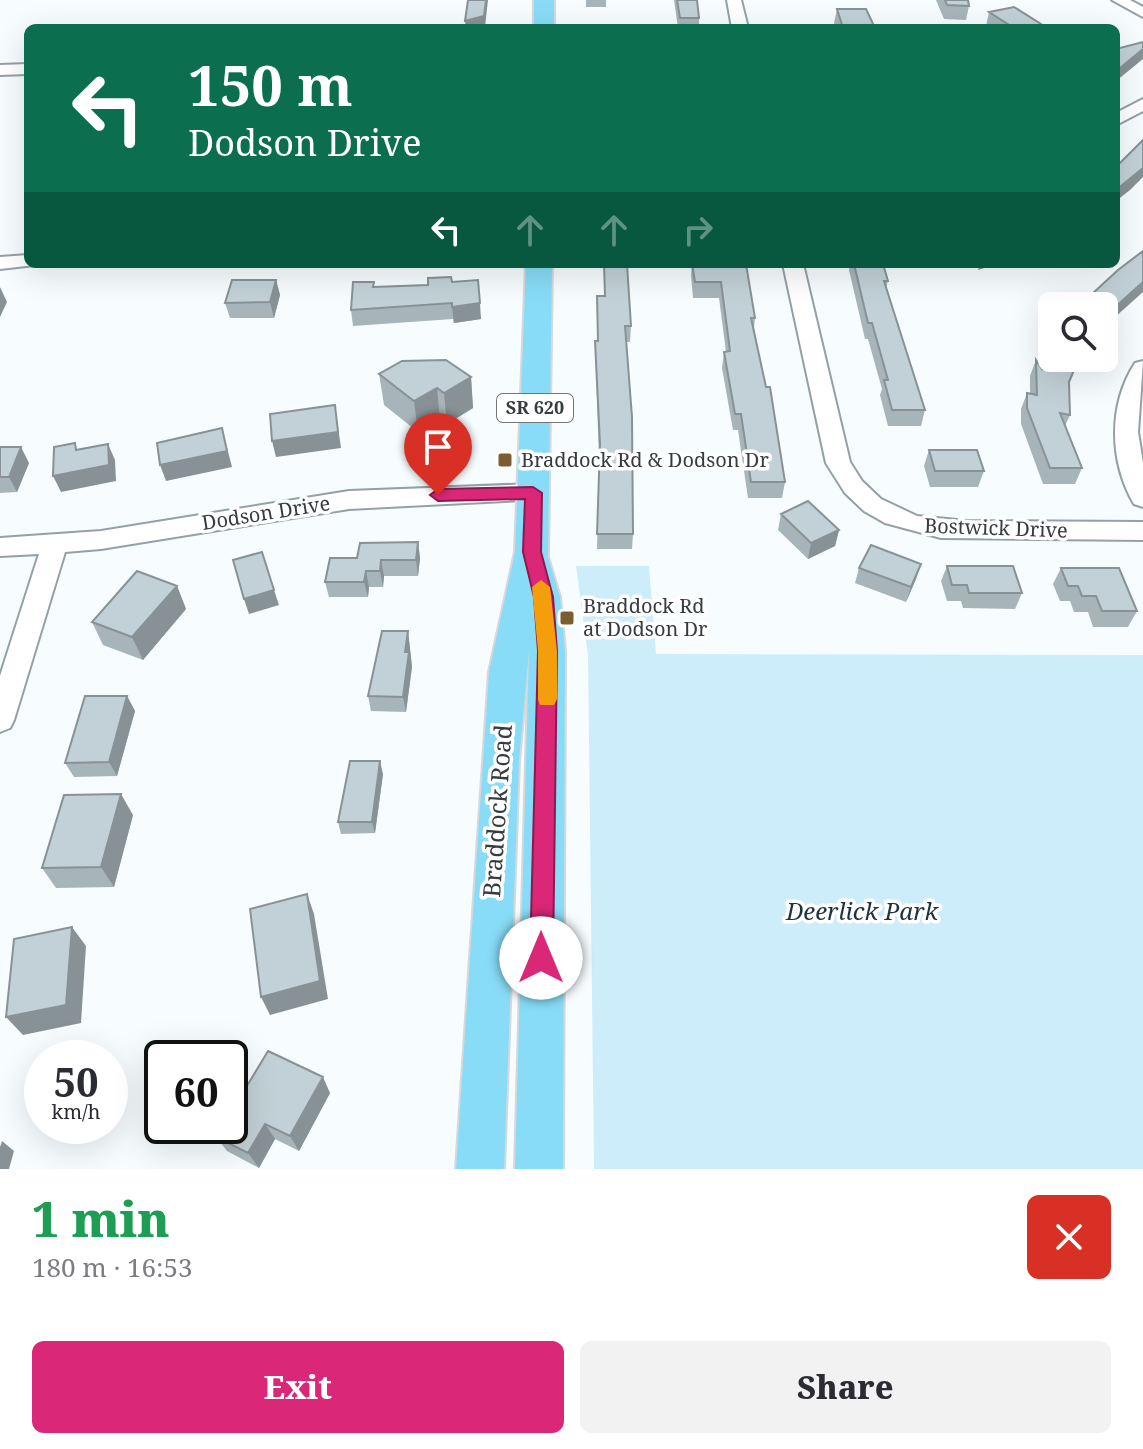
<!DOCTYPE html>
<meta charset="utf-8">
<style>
body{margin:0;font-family:"Noto Serif",serif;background:#f2f2f3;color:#2b2b33;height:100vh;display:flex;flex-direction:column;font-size:30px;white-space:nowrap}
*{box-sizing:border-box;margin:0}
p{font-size:26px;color:#7c7c81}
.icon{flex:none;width:44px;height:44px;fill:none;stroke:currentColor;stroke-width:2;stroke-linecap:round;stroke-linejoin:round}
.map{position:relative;height:1169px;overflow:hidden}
.drawer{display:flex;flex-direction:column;background:#fff;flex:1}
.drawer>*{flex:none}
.top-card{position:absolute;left:24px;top:24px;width:1096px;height:244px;border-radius:12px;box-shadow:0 8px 32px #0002;background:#0b6e4f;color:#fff;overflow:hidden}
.buttons{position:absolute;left:1038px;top:292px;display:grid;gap:16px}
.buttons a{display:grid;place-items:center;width:80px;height:80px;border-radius:12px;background:#fff;box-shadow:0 8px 32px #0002;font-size:40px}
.speed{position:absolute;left:24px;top:1040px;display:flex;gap:16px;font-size:40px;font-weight:700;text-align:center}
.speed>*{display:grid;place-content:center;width:104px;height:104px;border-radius:50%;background:#fff;box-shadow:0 8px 32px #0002;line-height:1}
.speed small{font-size:20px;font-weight:400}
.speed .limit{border:4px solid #111;border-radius:12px;background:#fff;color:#111}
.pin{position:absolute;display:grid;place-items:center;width:68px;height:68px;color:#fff;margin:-82px -34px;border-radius:50% 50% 50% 0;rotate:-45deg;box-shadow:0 0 8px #0007}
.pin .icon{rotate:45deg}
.me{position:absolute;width:88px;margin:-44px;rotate:0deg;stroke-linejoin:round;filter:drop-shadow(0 0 6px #0008)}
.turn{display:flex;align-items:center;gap:28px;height:168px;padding:0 32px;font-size:36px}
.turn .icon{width:104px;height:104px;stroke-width:2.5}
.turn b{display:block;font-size:56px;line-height:68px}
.lanes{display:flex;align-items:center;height:76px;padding:0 32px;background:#0003;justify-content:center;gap:40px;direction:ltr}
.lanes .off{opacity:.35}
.round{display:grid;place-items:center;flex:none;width:84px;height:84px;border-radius:12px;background:#f2f2f3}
.head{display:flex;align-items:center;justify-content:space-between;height:136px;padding:0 32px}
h1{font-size:48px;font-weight:800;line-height:60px;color:#1e9e55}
.action{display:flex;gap:16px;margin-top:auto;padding:16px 32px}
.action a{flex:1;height:92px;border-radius:12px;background:#db2777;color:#fff;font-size:32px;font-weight:800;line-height:92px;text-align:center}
.action a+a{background:#f2f2f3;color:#2b2b33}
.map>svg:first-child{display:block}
.green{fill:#ceedfa}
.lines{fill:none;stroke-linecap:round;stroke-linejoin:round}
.minor-casing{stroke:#93a1a7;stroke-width:4}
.major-casing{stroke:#d7d8d9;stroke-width:4}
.minor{fill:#fff;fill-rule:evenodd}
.major{fill:#88dcf8;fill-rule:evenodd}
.wall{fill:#a7b4b9}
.shaded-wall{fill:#889296}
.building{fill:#c2d1d7;stroke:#889296;stroke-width:2}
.route{fill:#db2777;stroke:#8e194d;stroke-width:2}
.slow{fill:#f59e0b}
.poi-dot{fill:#7b5d31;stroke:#fff;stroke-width:3}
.labels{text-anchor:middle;stroke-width:7;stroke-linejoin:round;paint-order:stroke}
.shield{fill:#fff;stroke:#727679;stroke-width:2}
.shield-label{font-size:18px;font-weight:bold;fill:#363c3f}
.poi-label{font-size:20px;fill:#363c3f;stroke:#fff;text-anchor:start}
.street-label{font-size:20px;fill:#363c3f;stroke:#fff}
.near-street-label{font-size:24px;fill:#363c3f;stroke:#fff}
.near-park-label{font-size:24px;font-style:italic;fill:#1e333b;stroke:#fff}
</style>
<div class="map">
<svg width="1143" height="1169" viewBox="0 0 1143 1169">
<rect width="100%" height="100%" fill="#f7fdff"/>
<path class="green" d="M 576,566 L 649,566 L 656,654 L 1143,655 L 1143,1169 L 594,1169 L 588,655 Z"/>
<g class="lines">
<defs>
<path id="minor" d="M 727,0 L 741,0 L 748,28 L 732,28 Z
M 1112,0 L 1130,0 L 1143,7 L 1143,17 Z
M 28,64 L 28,74 L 0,75 L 0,65 Z
M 1143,99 L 1143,111 L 1116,125 L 1116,113 Z
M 28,255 L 28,264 L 35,265 L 0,269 L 0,257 Z
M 783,264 L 803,264 L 850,462 L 862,481 L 881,499 L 917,516 L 967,521 L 1143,522 L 1143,540 L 941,538 L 885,523 L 864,511 L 845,493 L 826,463 Z
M 1143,361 L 1138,432 L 1143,463 L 1143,507 L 1134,504 C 1109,461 1108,405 1135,363 Z
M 533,484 L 542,487 L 545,493 L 542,499 L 349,509 L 101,549 L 65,552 L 14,720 L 10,728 L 0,732 L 0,676 L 39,554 L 0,556 L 0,538 L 101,531 L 349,491 Z"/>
<path id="major" d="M 534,0 L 554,0 L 554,28 L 534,28 Z
M 526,264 L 552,264 L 548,557 L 560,597 L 565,651 L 563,1169 L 515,1169 L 529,651 L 519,761 L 504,1169 L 456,1169 L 489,672 L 515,552 Z"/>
</defs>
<use href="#minor" class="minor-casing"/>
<use href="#major" class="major-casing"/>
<use href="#minor" class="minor"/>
<use href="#major" class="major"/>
</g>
<path class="wall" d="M 586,0 L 606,0 L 606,7 L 586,7 Z
M 674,0 L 697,0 L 699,18 L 699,28 L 678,28 Z
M 936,0 L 968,0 L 969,6 L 966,20 L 944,19 Z
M 837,9 L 875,28 L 836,28 L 834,23 Z
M 989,12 L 1041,24 L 1040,28 L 989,28 L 986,26 Z
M 604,264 L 631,326 L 630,342 L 626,342 L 633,534 L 632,549 L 597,549 L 599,459 L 595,341 L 598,341 L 597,296 L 604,296 Z
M 692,264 L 746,264 L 755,318 L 754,328 L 785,482 L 782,498 L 748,498 L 738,430 L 733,430 L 722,368 L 724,352 L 726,352 L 719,298 L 693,298 L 691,275 Z
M 850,264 L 883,264 L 888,281 L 886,288 L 925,410 L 921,426 L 888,426 L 880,395 L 882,389 L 868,339 L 865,339 L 849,270 Z
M 276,280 L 280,295 L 274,318 L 230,318 L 225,303 Z
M 374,282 L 374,287 L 428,285 L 452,282 L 481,319 L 454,323 L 453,319 L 353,326 L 351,310 Z
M 1036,360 L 1042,369 L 1069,382 L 1070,415 L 1065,426 L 1082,468 L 1075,484 L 1043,484 L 1021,424 L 1021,409 L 1027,393 L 1030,394 L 1030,376 Z
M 379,374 L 471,377 L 473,408 L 447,424 L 440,419 L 418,432 L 384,405 Z
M 0,447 L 29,463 L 17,492 L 0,493 Z
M 929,450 L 984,471 L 978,487 L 930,487 L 924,466 Z
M 781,514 L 839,530 L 835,546 L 808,559 L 778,530 Z
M 418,542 L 420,558 L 418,576 L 384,576 L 383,587 L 369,587 L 368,597 L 329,597 L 325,582 L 357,558 Z
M 947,566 L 1022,593 L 1015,609 L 963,608 L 961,601 L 947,601 L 941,581 Z
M 859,568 L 916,579 L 906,602 L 855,583 Z
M 1061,568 L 1137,611 L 1128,627 L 1093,627 L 1088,612 L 1074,612 L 1070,601 L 1060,601 L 1053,584 Z
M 177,586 L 186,609 L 143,660 L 103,645 L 92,622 Z
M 408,631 L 412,667 L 406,712 L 371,711 L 368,696 Z
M 127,696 L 135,711 L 117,776 L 74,777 L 65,763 Z
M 383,774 L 375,833 L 341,834 L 338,822 Z
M 133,815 L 114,887 L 56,888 L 42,868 Z
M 330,1093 L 299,1151 L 275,1139 L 259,1168 L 227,1151 L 216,1137 Z"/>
<path class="shaded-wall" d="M 486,0 L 488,0 L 485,27 L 466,28 L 465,21 Z
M 1143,49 L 1143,59 L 1116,81 L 1120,68 Z
M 1143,168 L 1143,177 L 1130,190 L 1116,201 L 1116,190 Z
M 980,264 L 997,264 L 978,270 Z
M 276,280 L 280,295 L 274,318 L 270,302 Z
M 1143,282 L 1143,292 L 1104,327 L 1104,317 Z
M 0,287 L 7,302 L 0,317 Z
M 480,303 L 481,319 L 454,323 L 452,307 Z
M 471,377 L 473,408 L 447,424 L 444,393 Z
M 437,388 L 440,419 L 418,432 L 414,401 Z
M 335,405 L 341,448 L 276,457 L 272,441 Z
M 222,428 L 232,467 L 166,481 L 160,465 Z
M 108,444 L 115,460 L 116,481 L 61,492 L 53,476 Z
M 21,447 L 29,463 L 17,492 L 9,477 Z
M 839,530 L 835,546 L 808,559 L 811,543 Z
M 418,542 L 420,558 L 418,576 L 416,560 Z
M 381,560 L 384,576 L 383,587 L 380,571 Z
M 921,564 L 916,579 L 906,602 L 911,587 Z
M 366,571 L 369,587 L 368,597 L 364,582 Z
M 177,586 L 186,609 L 143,660 L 132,637 Z
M 274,590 L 279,605 L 249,614 L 244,599 Z
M 408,631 L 412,667 L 406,712 L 403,697 L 405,652 Z
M 127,696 L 135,711 L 117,776 L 109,762 Z
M 380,761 L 383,774 L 375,833 L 372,822 Z
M 121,794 L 133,815 L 114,887 L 101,867 Z
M 307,894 L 314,914 L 328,999 L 270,1015 L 261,997 Z
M 72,927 L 86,946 L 81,1023 L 23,1035 L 6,1017 Z
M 323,1077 L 330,1093 L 299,1151 L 290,1136 Z
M 265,1124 L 275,1139 L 259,1168 L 248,1153 Z
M 2,1141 L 14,1151 L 9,1169 L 0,1169 L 0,1147 Z"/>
<path class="building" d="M 468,0 L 486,0 L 484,16 L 465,21 Z
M 677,0 L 697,0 L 699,18 L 680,18 Z
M 945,0 L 968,0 L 969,6 L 947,5 Z
M 1014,7 L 1041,24 L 1040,28 L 1014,28 L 989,12 Z
M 837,9 L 866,9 L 875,28 L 843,28 Z
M 1143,42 L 1143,49 L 1120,68 L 1116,66 L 1116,49 Z
M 1143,140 L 1143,168 L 1116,190 L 1116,167 Z
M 1143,251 L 1143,282 L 1104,317 L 1104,306 L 1079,306 L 1118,270 Z
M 604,264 L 627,264 L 631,326 L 625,326 L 632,417 L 633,534 L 597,534 L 600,444 L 595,341 L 598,341 L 597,296 L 605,296 Z
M 692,264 L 746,264 L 755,318 L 751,318 L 766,387 L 770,387 L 785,482 L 751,482 L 741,414 L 735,414 L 724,352 L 730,351 L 721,282 L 695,282 Z
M 854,264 L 883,264 L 888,281 L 884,281 L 925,410 L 892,410 L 884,380 L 888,380 L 872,323 L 868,323 Z
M 451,277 L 452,282 L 478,280 L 480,303 L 452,307 L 452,303 L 351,310 L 353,282 L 374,282 L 373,287 L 428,285 L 428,278 Z
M 232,280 L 276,280 L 270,302 L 225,303 Z
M 1052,346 L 1052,358 L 1079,358 L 1069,382 L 1070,415 L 1060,413 L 1082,468 L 1050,468 L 1027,408 L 1027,393 L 1037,395 L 1036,360 L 1042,369 Z
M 446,360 L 471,377 L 444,393 L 437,388 L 414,401 L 379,374 L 402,361 Z
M 335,405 L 338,432 L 272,441 L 270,414 Z
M 222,428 L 227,451 L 160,465 L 157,443 Z
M 75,443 L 76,450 L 108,444 L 109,465 L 53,476 L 54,447 Z
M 0,447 L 21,447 L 9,477 L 0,477 Z
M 929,450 L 977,450 L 984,471 L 935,471 Z
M 808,501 L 839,530 L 811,543 L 781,514 Z
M 418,542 L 416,560 L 381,560 L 380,571 L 366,571 L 364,582 L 325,582 L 330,558 L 357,558 L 360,543 Z
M 871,545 L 921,564 L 911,587 L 859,568 Z
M 262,552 L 274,590 L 244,599 L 233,560 Z
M 947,566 L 1013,566 L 1022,593 L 969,593 L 967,585 L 952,585 Z
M 1061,568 L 1119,568 L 1137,611 L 1102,611 L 1096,596 L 1082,596 L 1078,586 L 1068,586 Z
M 137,571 L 177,586 L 132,637 L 92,622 Z
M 382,631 L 408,631 L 405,652 L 409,652 L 403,697 L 368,696 Z
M 85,696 L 127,696 L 109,762 L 65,763 Z
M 350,761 L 380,761 L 372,822 L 338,822 Z
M 121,794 L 101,867 L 42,868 L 64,795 Z
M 307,894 L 320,981 L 261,997 L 250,909 Z
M 72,927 L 66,1005 L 6,1017 L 14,939 Z
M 268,1051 L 323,1077 L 290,1136 L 265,1124 L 248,1153 L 216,1137 L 223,1126 L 230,1126 L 230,1114 Z"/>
<path class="route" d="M 533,487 L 542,493 L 541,552 L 553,597 L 557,651 L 553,958 L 550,966 L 541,969 L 533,966 L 530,958 L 538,651 L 534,597 L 523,552 L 525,499 L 438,501 L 430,495 L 438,489 Z"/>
<path class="slow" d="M 541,580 L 550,587 L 557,651 L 557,699 L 554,705 L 540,705 L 538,699 L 538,651 L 532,587 Z"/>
<g class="poi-dot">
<rect x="497" y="452" width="16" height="16" rx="4"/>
<rect x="559" y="610" width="16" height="16" rx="4"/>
</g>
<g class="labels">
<rect class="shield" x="497" y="394" width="76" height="28" rx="6"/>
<g class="shield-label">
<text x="535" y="414">SR 620</text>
</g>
<g class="poi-label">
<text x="521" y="467">Braddock Rd &amp; Dodson Dr</text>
<text x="583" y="613">Braddock Rd<tspan x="583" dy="23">at Dodson Dr</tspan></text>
</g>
<g class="street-label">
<text transform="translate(266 513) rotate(-9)" y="7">Dodson Drive</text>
<text transform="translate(996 528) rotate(2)" y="7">Bostwick Drive</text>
</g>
<g class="near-street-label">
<text transform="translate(498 811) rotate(-86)" y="8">Braddock Road</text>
</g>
<g class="near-park-label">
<text x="862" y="920">Deerlick Park</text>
</g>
</g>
</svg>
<div class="buttons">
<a><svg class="icon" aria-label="search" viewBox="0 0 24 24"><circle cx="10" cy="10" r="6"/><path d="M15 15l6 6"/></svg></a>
</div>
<div class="speed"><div>50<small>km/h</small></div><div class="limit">60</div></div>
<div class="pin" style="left:438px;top:495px;background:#d93025"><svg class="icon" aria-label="arrive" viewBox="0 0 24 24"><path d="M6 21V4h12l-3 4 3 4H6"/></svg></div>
<svg class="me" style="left:541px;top:958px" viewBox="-20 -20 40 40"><circle r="19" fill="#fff"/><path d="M0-13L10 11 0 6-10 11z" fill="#db2777"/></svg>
<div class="top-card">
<div class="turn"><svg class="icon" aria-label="left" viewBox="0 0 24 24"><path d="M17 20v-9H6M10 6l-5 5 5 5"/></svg><div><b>150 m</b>Dodson Drive</div></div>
<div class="lanes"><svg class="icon" aria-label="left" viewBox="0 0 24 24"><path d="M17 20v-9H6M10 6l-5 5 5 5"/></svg><svg class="icon off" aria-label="ahead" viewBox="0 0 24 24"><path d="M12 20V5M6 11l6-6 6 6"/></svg><svg class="icon off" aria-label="ahead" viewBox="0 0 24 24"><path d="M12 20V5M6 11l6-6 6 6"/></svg><svg class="icon off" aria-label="right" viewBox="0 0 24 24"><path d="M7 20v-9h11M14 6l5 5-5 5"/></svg></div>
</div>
</div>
<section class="drawer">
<div class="head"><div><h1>1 min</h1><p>180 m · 16:53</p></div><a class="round" style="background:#d93025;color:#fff"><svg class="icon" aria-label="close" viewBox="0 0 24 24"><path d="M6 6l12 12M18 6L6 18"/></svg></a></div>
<div class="action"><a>Exit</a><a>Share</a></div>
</section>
